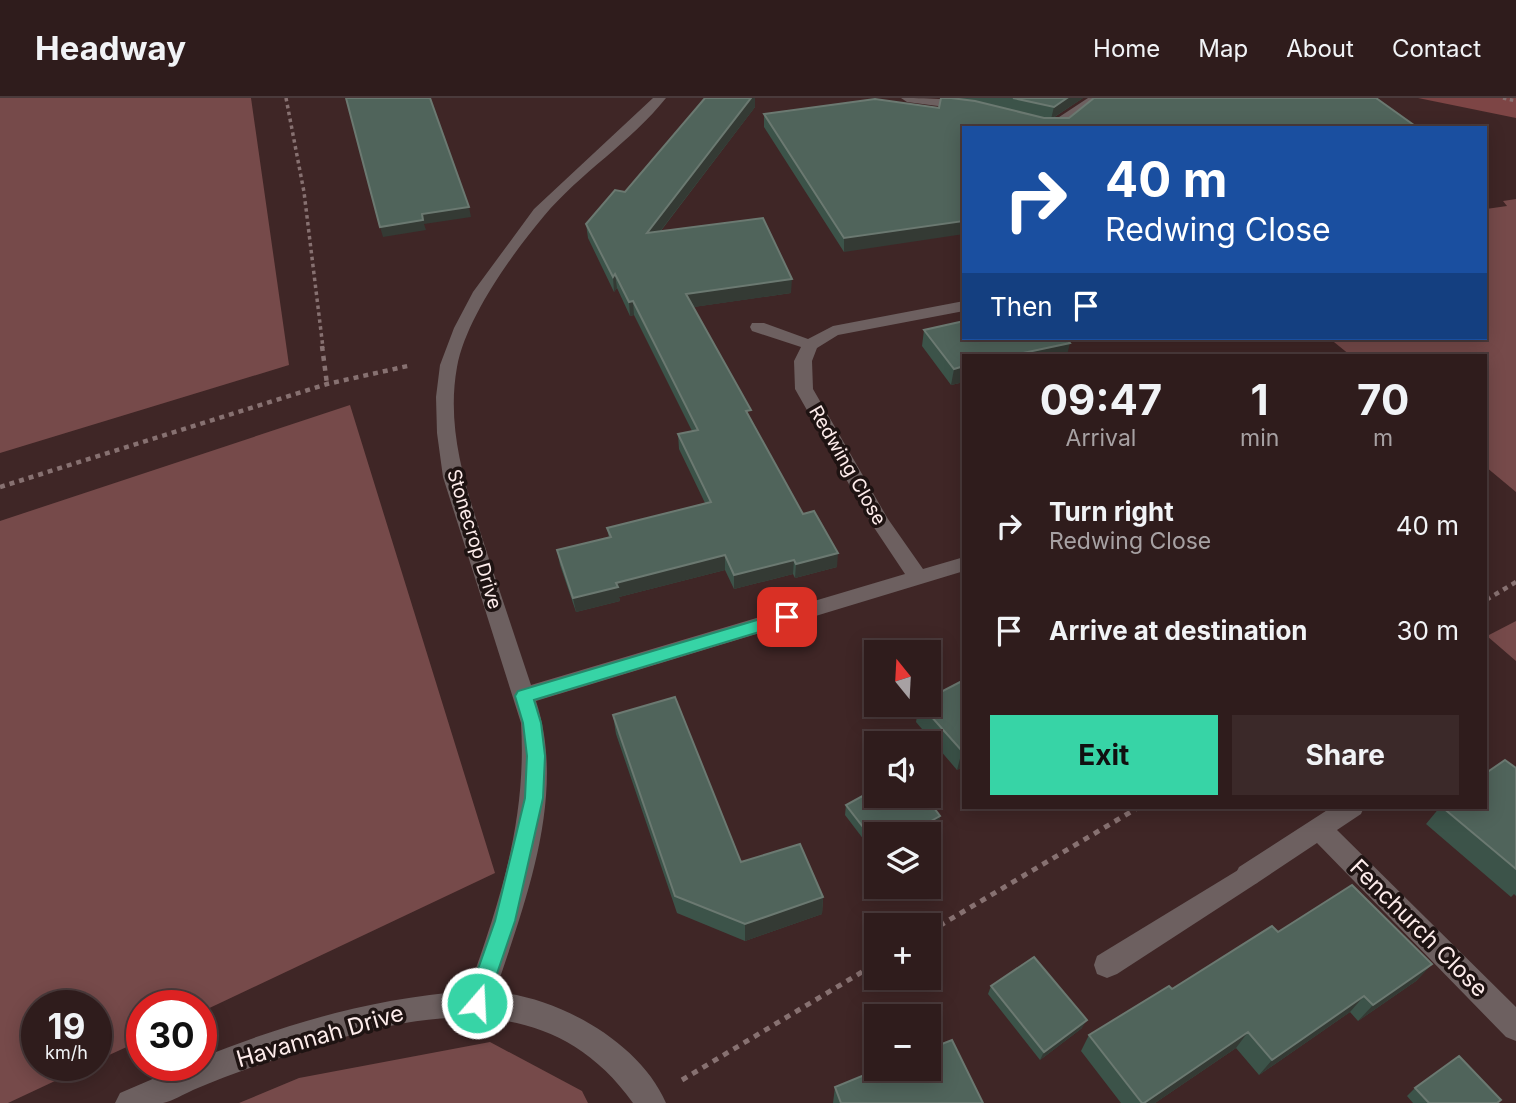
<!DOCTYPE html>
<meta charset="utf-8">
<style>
body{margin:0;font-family:Inter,sans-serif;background:#3b2929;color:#f1f3f6;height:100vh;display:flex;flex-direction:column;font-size:26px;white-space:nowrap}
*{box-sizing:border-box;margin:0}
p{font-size:23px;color:#a7a1a3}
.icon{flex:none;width:38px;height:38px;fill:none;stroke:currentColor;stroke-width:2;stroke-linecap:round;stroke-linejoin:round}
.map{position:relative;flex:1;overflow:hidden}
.panel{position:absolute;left:962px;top:256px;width:525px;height:455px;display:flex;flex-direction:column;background:#2f1c1c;border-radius:0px;box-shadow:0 4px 18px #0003,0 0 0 2px #4a3a3b}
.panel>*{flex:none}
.top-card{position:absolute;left:962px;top:28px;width:525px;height:214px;border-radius:0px;box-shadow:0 4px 18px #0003,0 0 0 2px #4a3a3b;background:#1a4fa0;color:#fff;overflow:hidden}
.needle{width:46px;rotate:342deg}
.fabs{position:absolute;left:864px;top:542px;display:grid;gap:14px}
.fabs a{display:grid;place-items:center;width:77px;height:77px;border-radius:0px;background:#2f1c1c;box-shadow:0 4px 18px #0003,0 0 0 2px #4a3a3b;font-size:35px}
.speed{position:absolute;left:21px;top:892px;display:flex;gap:14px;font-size:35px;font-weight:700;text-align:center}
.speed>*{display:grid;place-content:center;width:91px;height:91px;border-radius:50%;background:#2f1c1c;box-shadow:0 4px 18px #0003,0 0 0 2px #4a3a3b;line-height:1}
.speed small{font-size:18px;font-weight:400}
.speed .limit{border:10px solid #d22;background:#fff;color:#111}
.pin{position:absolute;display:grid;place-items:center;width:60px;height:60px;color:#fff;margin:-30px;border-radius:14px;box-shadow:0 4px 10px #0006}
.me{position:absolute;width:77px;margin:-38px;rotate:19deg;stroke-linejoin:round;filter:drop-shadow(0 0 5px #0008)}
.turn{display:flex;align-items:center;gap:24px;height:147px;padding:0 28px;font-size:32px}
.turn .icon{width:91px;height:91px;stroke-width:2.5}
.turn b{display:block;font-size:49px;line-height:60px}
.then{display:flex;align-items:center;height:66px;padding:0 28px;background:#0003;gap:14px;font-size:26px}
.eta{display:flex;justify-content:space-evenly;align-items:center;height:119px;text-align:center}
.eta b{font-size:42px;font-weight:700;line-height:49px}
.button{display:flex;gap:14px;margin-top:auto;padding:14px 28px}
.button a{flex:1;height:80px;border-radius:0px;background:#37d4a6;color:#111;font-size:28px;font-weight:700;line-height:80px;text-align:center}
.button a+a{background:#3b2929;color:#f1f3f6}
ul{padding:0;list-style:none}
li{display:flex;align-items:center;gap:21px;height:105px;padding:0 28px}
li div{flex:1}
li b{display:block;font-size:26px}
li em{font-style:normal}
header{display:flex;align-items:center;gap:42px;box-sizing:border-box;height:98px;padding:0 35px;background:#2f1c1c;border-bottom:2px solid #4a3a3b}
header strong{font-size:33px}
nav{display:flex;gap:38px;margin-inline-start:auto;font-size:24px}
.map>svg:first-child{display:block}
.green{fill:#764a4a}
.forest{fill:#7d4545}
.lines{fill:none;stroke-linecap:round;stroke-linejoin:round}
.path-far2{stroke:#877171;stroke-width:3.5;stroke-dasharray:3.5 3.5;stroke-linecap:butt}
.path-far1{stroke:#877171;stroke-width:4.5;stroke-dasharray:5 5;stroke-linecap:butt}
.path{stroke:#877171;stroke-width:5;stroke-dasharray:6 6;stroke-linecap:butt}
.lane{fill:#6d6060;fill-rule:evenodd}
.street{fill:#6d6060;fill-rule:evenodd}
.wall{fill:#3c5349}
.shaded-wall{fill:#343a34}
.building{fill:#50645b;stroke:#6b7971;stroke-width:2}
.route{fill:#37d4a6;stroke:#248a6c;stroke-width:2}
.labels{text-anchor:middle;stroke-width:7;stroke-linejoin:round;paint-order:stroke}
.street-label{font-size:19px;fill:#fdeceb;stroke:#1e1312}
.near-street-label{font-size:23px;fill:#fdeceb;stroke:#1e1312}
</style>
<header>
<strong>Headway</strong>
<nav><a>Home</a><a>Map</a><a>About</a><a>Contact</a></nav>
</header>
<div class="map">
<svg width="1516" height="1005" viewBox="0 0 1516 1005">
<rect width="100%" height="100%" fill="#3f2626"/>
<path class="green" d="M 0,0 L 251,0 L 289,267 L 0,355 Z
M 1516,101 L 1516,394 L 1486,369 L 1486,257 L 1350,257 L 1329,240 L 1486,240 L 1486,111 L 1507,108 L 1503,103 Z
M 350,307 L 495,775 L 201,914 L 201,908 L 142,908 L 142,942 L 96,963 L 96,908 L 37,908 L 37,968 L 87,968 L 8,1005 L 0,1005 L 0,423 Z
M 1516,523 L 1516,563 L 1487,538 Z
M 490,944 L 582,993 L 588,1005 L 239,1005 L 299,980 Z"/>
<path class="forest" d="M 1418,0 L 1516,0 L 1516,20 Z"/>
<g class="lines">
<path class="path-far2" d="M 286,0 L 304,94 L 323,250
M 1503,0 L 1516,3"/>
<path class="path-far1" d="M 322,248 L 327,286
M 0,389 L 327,286 L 412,267
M 1486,502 L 1516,484"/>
<path class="path" d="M 929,834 L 1139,709
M 682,982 L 877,865"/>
<path class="lane" d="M 1248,766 L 1257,769 L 1261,777 L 1257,785 L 1117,876 L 1107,880 L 1097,876 L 1094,867 L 1097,858 Z"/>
<path class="street" d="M 653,0 L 666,0 C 631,44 580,75 544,118 C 512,156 466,220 457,269 C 445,336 469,398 489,461 C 503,503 517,545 531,587 L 905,476 L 871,425 L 795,291 L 794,263 L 801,249 L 752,233 L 750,229 L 752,225 L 764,225 L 808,241 L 833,228 L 964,203 L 964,213 L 838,237 L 817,250 L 812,263 L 813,291 L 888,421 L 923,471 L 964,459 L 964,473 L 536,603 C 567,697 525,805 495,894 C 558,899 640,944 666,1005 L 633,1005 C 541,876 394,920 268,964 C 242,972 218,982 193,992 C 184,996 173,1003 163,1005 C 149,1005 130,1005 115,1005 L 120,995 L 183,968 L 201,968 L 201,960 C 287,925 375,900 468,893 C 500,803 527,722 521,625 L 443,379 L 437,335 L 436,299 L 440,267 L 454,230 L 473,194 L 534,111 Z
M 901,0 C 920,0 961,0 975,8 L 969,12 L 907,4 Z
M 1088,0 L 1103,0 L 1061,30 L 1050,30 L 1050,25 Z
M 1332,709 L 1364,709 L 1361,716 L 1337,732 L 1516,909 L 1516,943 L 1506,939 L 1317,745 L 1257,785 L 1248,788 L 1239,785 L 1235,777 L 1239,769 Z"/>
</g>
<path class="wall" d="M 705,0 L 755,0 L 755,9 L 660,134 L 791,195 L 693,209 L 751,321 L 803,416 L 837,469 L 795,480 L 793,476 L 734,491 L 725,472 L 619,499 L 620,503 L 576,514 L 560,467 L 557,452 L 609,440 L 607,430 L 705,405 L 679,351 L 678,336 L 692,333 L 634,217 L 630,218 L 617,190 L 614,194 L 588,140 L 586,126 L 625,94 Z
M 938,0 L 1083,0 L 1053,20 L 1069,20 L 1376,0 L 964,30 L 844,154 L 764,29 L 764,16 L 939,10 L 941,0 Z
M 924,232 L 964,257 L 964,284 L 951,287 L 922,248 Z
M 964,582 L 964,668 L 957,672 L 916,624 L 919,607 L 929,607 Z
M 613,617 L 741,764 L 823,799 L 822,816 L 745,843 L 677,815 L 616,636 Z
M 1516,670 L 1516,798 L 1514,796 L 1511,799 L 1426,726 L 1440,709 L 1486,709 Z
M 846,707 L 940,718 L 938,727 L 921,737 L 877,737 L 877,759 L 845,717 Z
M 1278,834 L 1432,866 L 1416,883 L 1358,923 L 1350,914 L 1259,977 L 1236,950 L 1155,1005 L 1121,1005 L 1081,953 L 1089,937 Z
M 991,888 L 1082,930 L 1040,962 L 988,896 Z
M 835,989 L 983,1005 L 833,1005 Z
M 1415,990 L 1497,1005 L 1413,1005 L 1407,998 Z"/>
<path class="shaded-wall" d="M 751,0 L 755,0 L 755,9 L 648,149 L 647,135 Z
M 1067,0 L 1083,0 L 1051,21 L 1054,9 Z
M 469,109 L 471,119 L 424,126 L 426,132 L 383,139 L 380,129 L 422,116 Z
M 964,123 L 964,136 L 844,154 L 844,140 Z
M 615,176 L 617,190 L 614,194 L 613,179 Z
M 792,181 L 791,195 L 687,210 L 686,196 Z
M 633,203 L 634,217 L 630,218 L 629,204 Z
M 1070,245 L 1067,257 L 1014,257 Z
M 964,268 L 964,284 L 951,287 L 954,271 Z
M 838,455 L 837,469 L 795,480 L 796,466 Z
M 725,457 L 725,472 L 619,499 L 620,503 L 576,514 L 573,500 L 616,485 Z
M 794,462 L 793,476 L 734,491 L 734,477 Z
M 964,651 L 964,668 L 957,672 L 962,653 Z
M 940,718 L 938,727 L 921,737 L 906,737 Z
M 823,799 L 822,816 L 745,843 L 745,826 Z
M 1432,866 L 1416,883 L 1358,923 L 1373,907 Z
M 1364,898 L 1350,914 L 1259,977 L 1272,962 Z
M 1087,922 L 1082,930 L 1040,962 L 1044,954 Z
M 1248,934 L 1236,950 L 1155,1005 L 1144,1005 Z"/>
<path class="building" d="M 346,0 L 430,0 L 469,109 L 422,116 L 423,122 L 380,129 Z
M 705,0 L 751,0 L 647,135 L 763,120 L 792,181 L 686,196 L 751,312 L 746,313 L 803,416 L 814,413 L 838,455 L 796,466 L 794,462 L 734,477 L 725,457 L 616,485 L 618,489 L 573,500 L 557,452 L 611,439 L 607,430 L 711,404 L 678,336 L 698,332 L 633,203 L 629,204 L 615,176 L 613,179 L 586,126 L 615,92 L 625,94 Z
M 941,0 L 951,0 L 975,3 L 1044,20 L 1069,20 L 1094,0 L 1376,0 L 1418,30 L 964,30 L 964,123 L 844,140 L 764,16 L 875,1 L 939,10 Z
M 1013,0 L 1067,0 L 1054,9 Z
M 964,223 L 964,240 L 1066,240 L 1070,245 L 1014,257 L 964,257 L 964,268 L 954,271 L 924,232 Z
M 964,582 L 964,651 L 962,653 L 921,607 L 929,607 L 929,600 Z
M 675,599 L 741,764 L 800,746 L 823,799 L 745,826 L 675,798 L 613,617 Z
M 1505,662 L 1516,670 L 1516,771 L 1442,709 L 1486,709 L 1486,675 Z
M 877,690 L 877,698 L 925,698 L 940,718 L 906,737 L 877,737 L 877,747 L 846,707 Z
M 1352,787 L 1432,866 L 1373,907 L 1364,898 L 1272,962 L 1248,934 L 1144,1005 L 1142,1005 L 1089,937 L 1169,888 L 1172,891 L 1272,828 L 1278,834 Z
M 1034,859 L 1087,922 L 1044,954 L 991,888 Z
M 952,942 L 983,1005 L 841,1005 L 835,989 L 879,971 L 929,971 L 929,951 Z
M 1459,958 L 1501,1002 L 1497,1005 L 1429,1005 L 1415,990 Z"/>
<path class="route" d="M 787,513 L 795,519 L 792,524 L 534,602 L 541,625 L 545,658 L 543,700 L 515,823 L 487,905 L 484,912 L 477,915 L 469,912 L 466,905 L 495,823 L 525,700 L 527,658 L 523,625 L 515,598 L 518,593 Z"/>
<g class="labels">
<g class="street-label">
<text transform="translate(848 367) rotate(60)" y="7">Redwing Close</text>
<text transform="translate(475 441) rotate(73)" y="7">Stonecrop Drive</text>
</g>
<g class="near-street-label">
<text transform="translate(1419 830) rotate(45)" y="8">Fenchurch Close</text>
<text transform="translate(320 938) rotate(-16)" y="8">Havannah Drive</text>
</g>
</g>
</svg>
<div class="fabs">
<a><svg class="needle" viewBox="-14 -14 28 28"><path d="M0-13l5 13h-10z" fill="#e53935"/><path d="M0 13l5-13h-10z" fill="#a7a1a3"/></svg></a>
<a><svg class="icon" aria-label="sound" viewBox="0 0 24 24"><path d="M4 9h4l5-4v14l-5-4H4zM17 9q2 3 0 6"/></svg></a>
<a><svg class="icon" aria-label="layers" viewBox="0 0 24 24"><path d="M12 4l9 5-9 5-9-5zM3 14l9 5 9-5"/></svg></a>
<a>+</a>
<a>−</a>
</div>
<div class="speed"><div>19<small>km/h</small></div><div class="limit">30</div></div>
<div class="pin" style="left:787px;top:519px;background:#d93025"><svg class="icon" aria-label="arrive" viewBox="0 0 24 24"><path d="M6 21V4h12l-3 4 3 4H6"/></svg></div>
<svg class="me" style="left:477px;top:905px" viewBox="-20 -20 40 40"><circle r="17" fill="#37d4a6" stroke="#fff" stroke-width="3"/><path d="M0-11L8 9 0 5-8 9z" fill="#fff"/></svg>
<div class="top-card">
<div class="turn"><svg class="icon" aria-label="right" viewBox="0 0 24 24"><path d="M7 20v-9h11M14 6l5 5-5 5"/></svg><div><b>40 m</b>Redwing Close</div></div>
<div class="then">Then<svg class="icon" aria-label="arrive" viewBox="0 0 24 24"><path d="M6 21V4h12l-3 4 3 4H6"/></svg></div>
</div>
<section class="panel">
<div class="eta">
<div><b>09:47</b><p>Arrival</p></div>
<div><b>1</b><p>min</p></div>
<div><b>70</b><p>m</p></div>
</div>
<ul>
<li><svg class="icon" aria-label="right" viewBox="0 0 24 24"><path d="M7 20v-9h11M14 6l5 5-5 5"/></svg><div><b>Turn right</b><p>Redwing Close</p></div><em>40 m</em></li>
<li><svg class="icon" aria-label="arrive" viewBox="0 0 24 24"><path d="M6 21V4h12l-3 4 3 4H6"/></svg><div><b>Arrive at destination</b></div><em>30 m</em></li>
</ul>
<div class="button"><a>Exit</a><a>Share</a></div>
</section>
</div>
